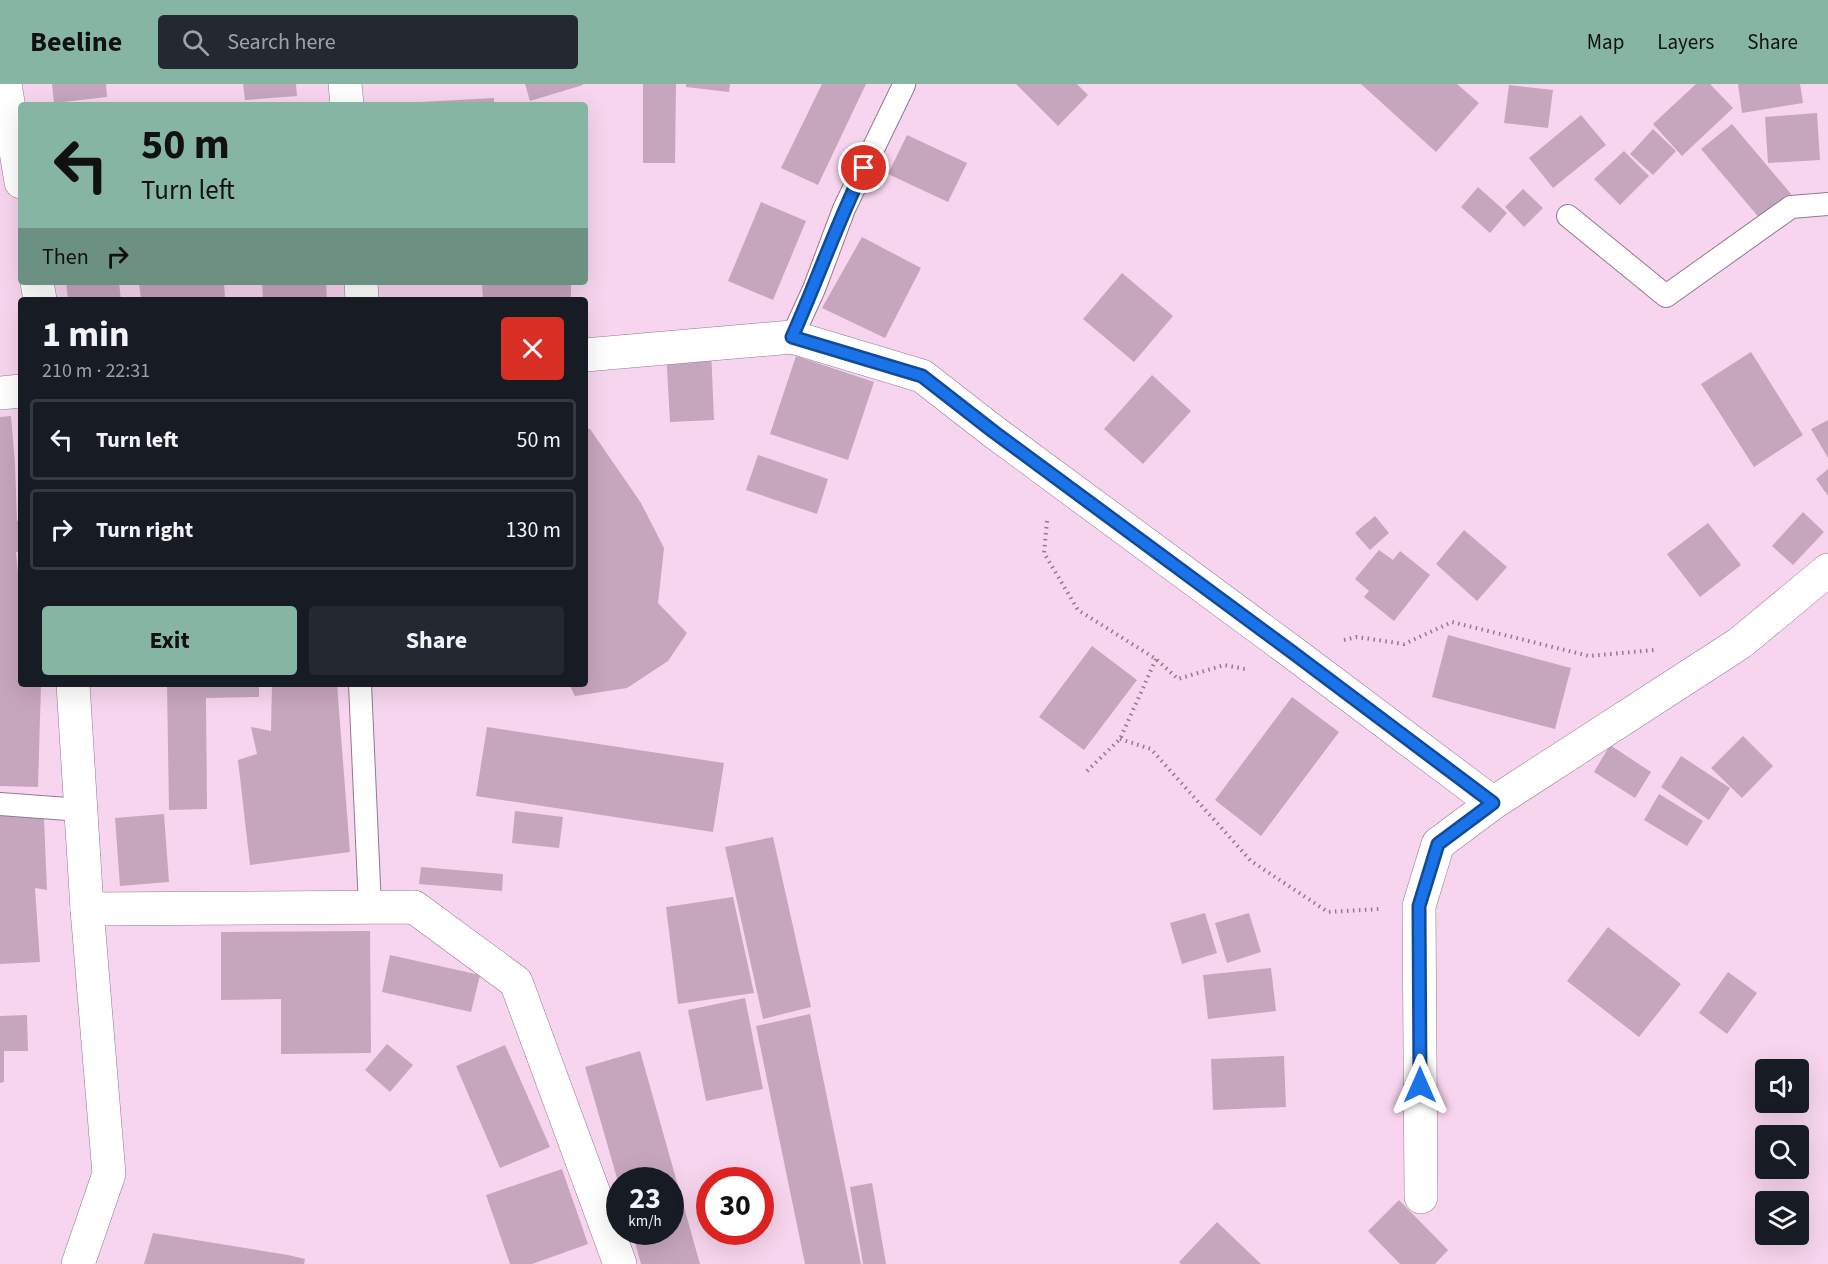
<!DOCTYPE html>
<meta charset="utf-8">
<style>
body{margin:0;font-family:"Source Sans 3",sans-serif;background:#242831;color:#f1f3f6;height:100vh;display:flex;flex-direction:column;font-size:22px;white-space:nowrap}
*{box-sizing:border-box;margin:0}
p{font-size:20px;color:#9ea1a6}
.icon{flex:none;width:33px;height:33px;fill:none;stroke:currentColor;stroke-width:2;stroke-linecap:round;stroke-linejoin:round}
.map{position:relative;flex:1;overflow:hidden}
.side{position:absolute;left:18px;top:213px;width:570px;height:390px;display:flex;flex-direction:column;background:#171b24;border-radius:6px;box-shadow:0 6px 24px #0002}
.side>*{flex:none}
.hud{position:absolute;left:18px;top:18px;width:570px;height:183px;border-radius:6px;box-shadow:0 6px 24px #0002;background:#87b5a3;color:#111;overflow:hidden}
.controls{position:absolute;left:1755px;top:975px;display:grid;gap:12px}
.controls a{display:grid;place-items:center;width:54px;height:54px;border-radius:6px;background:#171b24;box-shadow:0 6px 24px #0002;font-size:30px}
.speed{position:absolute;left:606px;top:1083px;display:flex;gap:12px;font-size:30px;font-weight:700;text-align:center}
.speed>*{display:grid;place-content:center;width:78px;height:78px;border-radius:50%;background:#171b24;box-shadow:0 6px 24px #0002;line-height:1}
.speed small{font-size:15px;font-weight:400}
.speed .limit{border:9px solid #d22;background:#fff;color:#111}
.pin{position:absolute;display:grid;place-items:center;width:51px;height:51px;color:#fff;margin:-26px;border:3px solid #fff;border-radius:50%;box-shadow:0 2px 6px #0007}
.me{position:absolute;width:66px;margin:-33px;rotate:0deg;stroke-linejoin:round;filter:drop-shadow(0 0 4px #0008)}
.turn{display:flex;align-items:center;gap:21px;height:126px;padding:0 24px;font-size:27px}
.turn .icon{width:78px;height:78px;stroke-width:2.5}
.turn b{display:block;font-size:42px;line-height:51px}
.then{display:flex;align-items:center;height:57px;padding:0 24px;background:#0003;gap:12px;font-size:22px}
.round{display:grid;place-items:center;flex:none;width:63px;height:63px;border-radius:6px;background:#242831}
.headline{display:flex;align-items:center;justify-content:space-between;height:102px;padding:0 24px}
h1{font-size:36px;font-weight:700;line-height:45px}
.cta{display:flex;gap:12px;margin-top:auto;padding:12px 24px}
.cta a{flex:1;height:69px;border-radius:6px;background:#87b5a3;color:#111;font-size:24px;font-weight:700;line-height:69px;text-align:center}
.cta a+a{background:#242831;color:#f1f3f6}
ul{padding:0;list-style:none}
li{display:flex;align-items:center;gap:18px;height:81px;margin:0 12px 9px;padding:0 12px;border:3px solid #363941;border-radius:6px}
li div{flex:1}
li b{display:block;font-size:22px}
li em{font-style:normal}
header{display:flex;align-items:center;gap:36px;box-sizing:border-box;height:84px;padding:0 30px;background:#87b5a3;color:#111}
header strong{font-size:28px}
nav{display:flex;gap:33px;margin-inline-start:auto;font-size:21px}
.search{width:420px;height:54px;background:#242831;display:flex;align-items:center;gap:15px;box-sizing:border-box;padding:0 21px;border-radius:6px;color:#9ea1a6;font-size:22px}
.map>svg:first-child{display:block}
.building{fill:#c6a6bd}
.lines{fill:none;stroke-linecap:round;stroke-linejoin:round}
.lane-casing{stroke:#96788e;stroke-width:24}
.street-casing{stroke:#96788e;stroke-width:34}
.secondary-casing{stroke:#96788e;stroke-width:34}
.path{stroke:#91798b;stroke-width:4;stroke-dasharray:1.5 4.5;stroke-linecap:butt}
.lane{stroke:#fff;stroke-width:22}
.street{stroke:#fff;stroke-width:33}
.secondary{stroke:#fff;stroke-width:33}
.route-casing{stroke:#114b97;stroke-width:15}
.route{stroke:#1a73e8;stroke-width:10}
</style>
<header>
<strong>Beeline</strong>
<div class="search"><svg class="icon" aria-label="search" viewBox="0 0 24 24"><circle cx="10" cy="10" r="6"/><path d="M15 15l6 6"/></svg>Search here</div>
<nav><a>Map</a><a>Layers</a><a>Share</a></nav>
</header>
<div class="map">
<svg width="1828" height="1180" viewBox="0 0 1828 1180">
<rect width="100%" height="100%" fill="#f7d5ee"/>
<path class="building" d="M 52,0 L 106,0 L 107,13 L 54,19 Z
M 243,0 L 296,0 L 297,12 L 245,16 Z
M 525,0 L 583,0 L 583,1 L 530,17 Z
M 643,0 L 676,0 L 675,79 L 643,79 Z
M 686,0 L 730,0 L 729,8 L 686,3 Z
M 822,0 L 866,0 L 818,101 L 781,84 Z
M 1016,0 L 1077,0 L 1088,11 L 1058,42 Z
M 1361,0 L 1457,0 L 1479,19 L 1436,68 Z
M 1696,0 L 1710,0 L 1733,24 L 1682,72 L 1653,40 Z
M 1738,0 L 1800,0 L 1803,19 L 1742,29 Z
M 1509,1 L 1553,6 L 1548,44 L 1504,39 Z
M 494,14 L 494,21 L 402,21 L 402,19 Z
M 1817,29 L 1820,76 L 1768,79 L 1765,33 Z
M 1581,31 L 1606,61 L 1553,104 L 1529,74 Z
M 1732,40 L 1791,110 L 1761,136 L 1701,65 Z
M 1653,45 L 1676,67 L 1653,91 L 1630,70 Z
M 907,51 L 967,79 L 948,118 L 888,90 Z
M 1624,67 L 1649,92 L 1620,121 L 1594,95 Z
M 1478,103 L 1507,129 L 1490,149 L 1461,123 Z
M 1523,105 L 1543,124 L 1524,143 L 1505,123 Z
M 761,118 L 806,137 L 773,216 L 728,197 Z
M 862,153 L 921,184 L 885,254 L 822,224 Z
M 1122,189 L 1173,232 L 1134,278 L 1083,235 Z
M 66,198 L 119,198 L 121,216 L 68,216 Z
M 139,198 L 224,198 L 225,216 L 141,216 Z
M 262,198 L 326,198 L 327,216 L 263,216 Z
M 482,198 L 571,198 L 571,216 L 483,216 Z
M 711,264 L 714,336 L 670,338 L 666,266 Z
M 1751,268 L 1803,351 L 1754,383 L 1701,300 Z
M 796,272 L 874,298 L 848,376 L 770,350 Z
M 1152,291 L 1191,327 L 1143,380 L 1104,345 Z
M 11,332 L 15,380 L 17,437 L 21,437 L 21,468 L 16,468 L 18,489 L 21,490 L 21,600 L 41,600 L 38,703 L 0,702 L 0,333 Z
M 1828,336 L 1828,374 L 1811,345 Z
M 585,344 L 590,345 L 641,419 L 664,464 L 658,519 L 687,549 L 668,577 L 627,604 L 575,612 L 569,600 L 585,600 Z
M 758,371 L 828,395 L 817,430 L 746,406 Z
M 1828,385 L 1828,412 L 1816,395 Z
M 1803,428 L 1824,448 L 1793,481 L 1772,462 Z
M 1375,432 L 1389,449 L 1370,466 L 1355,449 Z
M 1708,439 L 1741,481 L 1700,513 L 1667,470 Z
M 1464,446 L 1507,483 L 1477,517 L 1436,480 Z
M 1379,466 L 1393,476 L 1400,467 L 1430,491 L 1394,537 L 1364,513 L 1369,507 L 1355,495 Z
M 1448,551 L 1571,584 L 1555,645 L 1432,613 Z
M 1092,562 L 1137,596 L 1084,666 L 1039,633 Z
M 167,600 L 259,600 L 259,613 L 206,614 L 207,725 L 169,726 Z
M 272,600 L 337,600 L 350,768 L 250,781 L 238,676 L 257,670 L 251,643 L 271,647 Z
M 1292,613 L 1339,648 L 1261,752 L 1215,716 Z
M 487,643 L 724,679 L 713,748 L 476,712 Z
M 1743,652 L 1773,682 L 1742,714 L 1711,684 Z
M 1610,661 L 1651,688 L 1635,714 L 1594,688 Z
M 1681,672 L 1730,704 L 1709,736 L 1661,703 Z
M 1659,710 L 1703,737 L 1687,762 L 1644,736 Z
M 515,727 L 563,733 L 559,764 L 512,759 Z
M 0,729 L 44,734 L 47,806 L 35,804 L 40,878 L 0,880 Z
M 164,730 L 169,798 L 120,802 L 115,734 Z
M 773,753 L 811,923 L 763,935 L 725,763 Z
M 421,783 L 503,790 L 502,807 L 419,800 Z
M 733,813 L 754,909 L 678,920 L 666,823 Z
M 1205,829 L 1217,869 L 1182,880 L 1170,839 Z
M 1249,829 L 1261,868 L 1227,879 L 1215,839 Z
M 1608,843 L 1681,900 L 1639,953 L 1567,897 Z
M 370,847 L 371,969 L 281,970 L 281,915 L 221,916 L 221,848 Z
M 390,871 L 480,891 L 471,928 L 382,908 Z
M 1271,884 L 1276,927 L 1208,935 L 1203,891 Z
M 1728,888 L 1757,909 L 1727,950 L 1699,929 Z
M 745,914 L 763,1005 L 706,1017 L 688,926 Z
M 810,930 L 861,1180 L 805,1180 L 756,942 Z
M 27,931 L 28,967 L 4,967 L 4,998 L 0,999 L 0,932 Z
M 387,960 L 413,981 L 390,1008 L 365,986 Z
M 505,961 L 550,1063 L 500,1084 L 456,982 Z
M 640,967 L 700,1180 L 641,1180 L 632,1148 L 670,1148 L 670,1096 L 620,1096 L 619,1101 L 585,983 Z
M 1284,972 L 1286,1023 L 1213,1026 L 1211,975 Z
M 562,1085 L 588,1160 L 532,1180 L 510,1180 L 486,1111 Z
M 872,1099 L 886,1180 L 863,1180 L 850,1103 Z
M 1399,1116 L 1448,1166 L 1435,1180 L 1400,1180 L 1368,1147 Z
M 1217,1138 L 1261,1180 L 1181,1180 L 1179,1178 Z
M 153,1149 L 288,1171 L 305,1175 L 304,1180 L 144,1180 Z"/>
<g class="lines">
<defs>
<path id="lane" d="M 1568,132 L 1666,212 L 1791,123 L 1828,120
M 792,253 L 814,205 L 844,125 L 904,1
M 360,600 L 370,823
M 0,720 L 81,726"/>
<path id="street" d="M 345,0 L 347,21
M 361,198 L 362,216
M 585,271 L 792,253 L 922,292 L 994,348 L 1292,568 L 1493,719
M 0,309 L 21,307
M 87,825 L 414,823 L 516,898 L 620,1180
M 1421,1113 L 1419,822 L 1438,760 L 1493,719 L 1740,559 L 1828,486"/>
<path id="secondary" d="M 5,0 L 21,98
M 37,198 L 40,216
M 73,600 L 87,825 L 109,1090 L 78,1180"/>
</defs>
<use href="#lane" class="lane-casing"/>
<use href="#street" class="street-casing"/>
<use href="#secondary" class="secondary-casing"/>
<path class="path" d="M 1047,437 L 1044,469 L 1078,526 L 1156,575 L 1178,595 L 1224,581 L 1245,585
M 1344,556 L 1357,553 L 1404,560 L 1452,538 L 1589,572 L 1654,566
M 1120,655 L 1151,665 L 1251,777 L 1328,828 L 1379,825
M 1087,687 L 1120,655 L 1156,575"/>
<use href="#lane" class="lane"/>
<use href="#street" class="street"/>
<use href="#secondary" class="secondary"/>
</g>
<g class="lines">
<defs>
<path id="route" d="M 864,84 C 837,139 817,197 792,253 L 922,292 L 994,348 L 1292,568 L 1493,719 L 1438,760 L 1419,822 L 1420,1001"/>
</defs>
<use href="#route" class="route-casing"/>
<use href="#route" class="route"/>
</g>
</svg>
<div class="controls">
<a><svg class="icon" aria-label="sound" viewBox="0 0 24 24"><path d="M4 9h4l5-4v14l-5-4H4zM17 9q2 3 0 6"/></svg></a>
<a><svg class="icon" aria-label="search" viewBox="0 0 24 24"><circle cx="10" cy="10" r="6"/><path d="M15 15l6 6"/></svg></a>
<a><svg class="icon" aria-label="layers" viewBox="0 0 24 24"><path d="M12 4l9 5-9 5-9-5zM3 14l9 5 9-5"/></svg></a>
</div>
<div class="speed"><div>23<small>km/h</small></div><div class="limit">30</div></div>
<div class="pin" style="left:864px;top:84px;background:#d93025"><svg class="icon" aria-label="arrive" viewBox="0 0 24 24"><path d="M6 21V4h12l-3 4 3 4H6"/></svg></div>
<svg class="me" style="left:1420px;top:1001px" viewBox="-20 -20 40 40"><path d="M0-17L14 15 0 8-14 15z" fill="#1a73e8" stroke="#fff" stroke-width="4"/></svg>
<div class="hud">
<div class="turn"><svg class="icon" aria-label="left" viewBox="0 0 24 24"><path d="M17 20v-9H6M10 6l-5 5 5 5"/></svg><div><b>50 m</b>Turn left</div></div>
<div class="then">Then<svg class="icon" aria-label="right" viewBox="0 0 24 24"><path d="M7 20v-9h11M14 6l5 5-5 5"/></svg></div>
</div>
<section class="side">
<div class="headline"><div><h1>1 min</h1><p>210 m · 22:31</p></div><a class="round" style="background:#d93025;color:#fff"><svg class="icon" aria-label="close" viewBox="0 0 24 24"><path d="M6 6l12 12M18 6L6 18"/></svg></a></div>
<ul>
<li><svg class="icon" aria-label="left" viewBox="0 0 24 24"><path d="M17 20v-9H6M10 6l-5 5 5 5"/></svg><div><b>Turn left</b></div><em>50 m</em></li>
<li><svg class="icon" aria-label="right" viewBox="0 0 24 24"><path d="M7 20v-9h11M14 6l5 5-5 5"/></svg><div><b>Turn right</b></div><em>130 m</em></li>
</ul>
<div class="cta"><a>Exit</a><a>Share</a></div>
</section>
</div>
